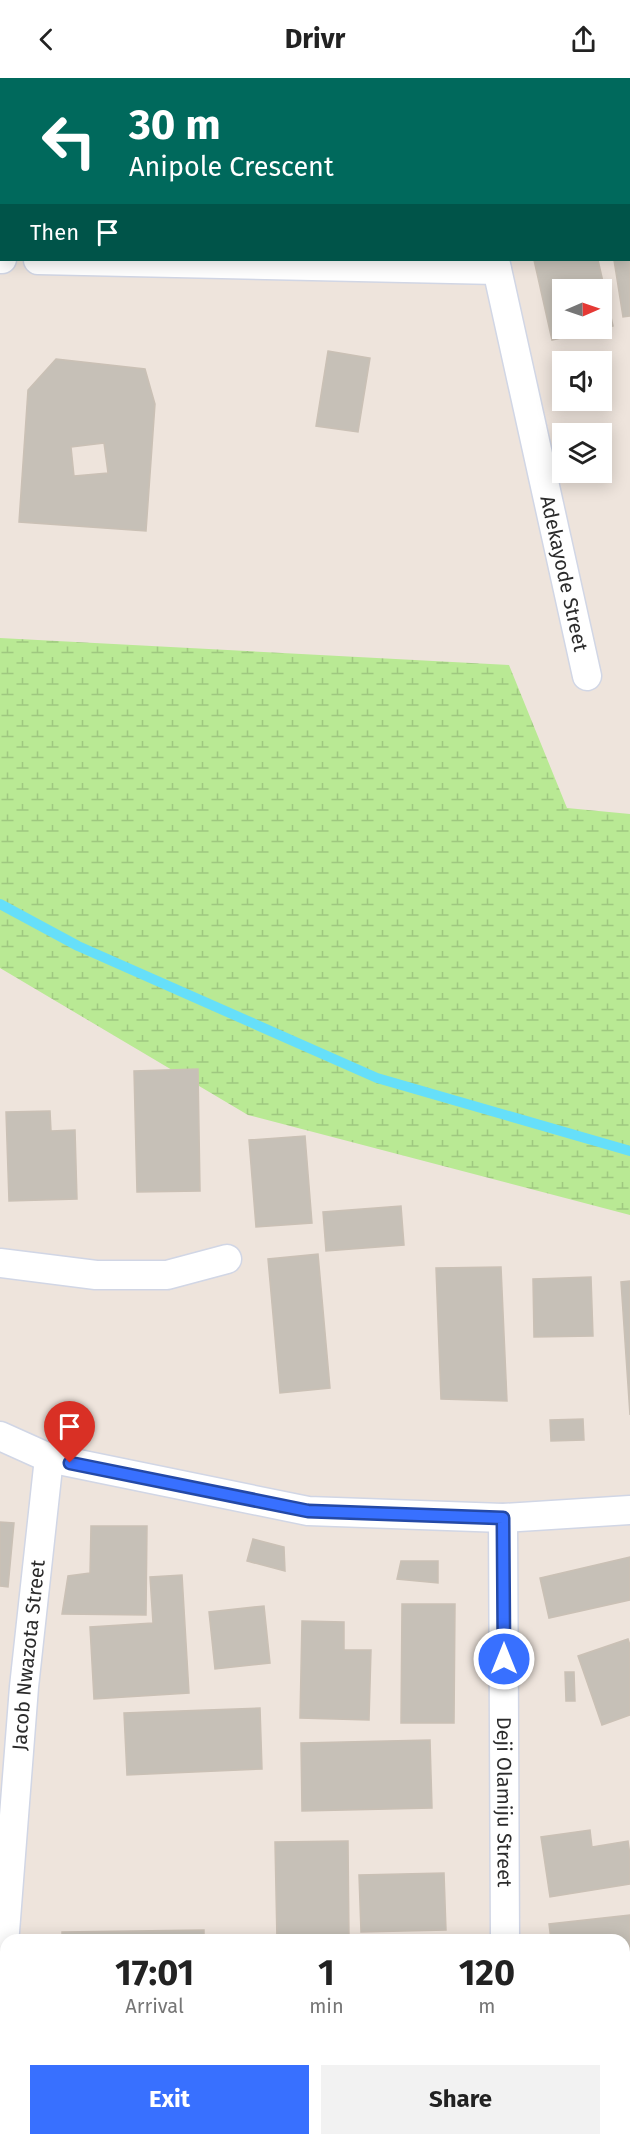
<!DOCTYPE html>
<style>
body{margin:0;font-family:"Fira Sans",sans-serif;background:#f2f2f2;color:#222;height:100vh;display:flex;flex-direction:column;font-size:22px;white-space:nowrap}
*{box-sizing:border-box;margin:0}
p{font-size:20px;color:#767676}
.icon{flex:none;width:33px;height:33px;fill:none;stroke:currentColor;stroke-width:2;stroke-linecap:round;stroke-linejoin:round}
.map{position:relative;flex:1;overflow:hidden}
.side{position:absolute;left:0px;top:1856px;width:630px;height:212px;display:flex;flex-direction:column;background:#fff;border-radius:18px 18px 0 0;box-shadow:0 3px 15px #0003}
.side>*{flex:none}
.guide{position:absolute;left:0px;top:0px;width:630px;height:183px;box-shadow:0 3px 15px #0003;background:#00695c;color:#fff;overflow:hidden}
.needle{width:39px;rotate:88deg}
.buttons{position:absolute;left:552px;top:201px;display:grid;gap:12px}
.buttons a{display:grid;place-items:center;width:60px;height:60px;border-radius:0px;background:#fff;box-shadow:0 3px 15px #0003;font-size:30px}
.pin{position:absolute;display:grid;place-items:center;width:51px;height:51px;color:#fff;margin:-62px -26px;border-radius:50% 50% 50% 0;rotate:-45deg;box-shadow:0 0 6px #0007}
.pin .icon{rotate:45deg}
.me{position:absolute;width:66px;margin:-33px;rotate:0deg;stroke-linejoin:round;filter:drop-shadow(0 0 4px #0008)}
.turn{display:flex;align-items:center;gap:21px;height:126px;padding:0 30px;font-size:27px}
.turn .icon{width:78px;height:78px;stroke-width:2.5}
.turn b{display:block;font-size:42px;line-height:51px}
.then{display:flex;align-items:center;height:57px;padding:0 30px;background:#0003;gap:12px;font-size:22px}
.eta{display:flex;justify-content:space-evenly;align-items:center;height:102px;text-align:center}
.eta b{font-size:36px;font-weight:700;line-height:42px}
.button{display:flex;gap:12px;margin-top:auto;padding:12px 30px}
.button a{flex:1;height:69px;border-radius:0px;background:#3870ff;color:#fff;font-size:24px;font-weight:700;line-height:69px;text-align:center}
.button a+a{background:#f2f2f2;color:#222}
header{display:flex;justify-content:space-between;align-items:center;height:78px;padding:0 30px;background:#fff;font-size:27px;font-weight:700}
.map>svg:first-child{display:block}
.wetland{fill:url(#wetland-marsh)}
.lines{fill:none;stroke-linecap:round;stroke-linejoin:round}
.stream{stroke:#66dff9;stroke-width:10}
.building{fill:#c6c0b7;stroke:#cac0b5;stroke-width:1.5;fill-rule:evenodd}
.minor-casing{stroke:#d1d6e5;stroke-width:31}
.minor{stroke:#fff;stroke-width:28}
.route-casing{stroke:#2449a6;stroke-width:15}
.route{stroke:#3870ff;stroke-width:10}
.labels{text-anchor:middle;stroke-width:6;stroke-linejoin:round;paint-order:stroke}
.street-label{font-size:20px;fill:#2b2b2b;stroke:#fff}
</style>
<header><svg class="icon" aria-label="back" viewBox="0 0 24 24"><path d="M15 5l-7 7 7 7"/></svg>Drivr<svg class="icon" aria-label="share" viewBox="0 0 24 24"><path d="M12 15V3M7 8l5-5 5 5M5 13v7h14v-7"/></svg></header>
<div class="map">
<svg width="630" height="2066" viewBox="0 0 630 2066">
<defs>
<pattern id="wetland-marsh" width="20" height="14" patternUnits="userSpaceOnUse" patternTransform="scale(1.5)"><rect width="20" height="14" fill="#b9e994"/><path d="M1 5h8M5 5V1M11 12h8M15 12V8" fill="none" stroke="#9fc880"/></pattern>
</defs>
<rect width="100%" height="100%" fill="#eee4dc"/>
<path class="wetland" d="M 0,560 L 509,587 L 567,730 L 630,736 L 630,1137 L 248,1037 L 0,890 Z"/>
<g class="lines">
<path class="stream" d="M 0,826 L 78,868 L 377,1000 L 630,1073"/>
</g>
<path class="building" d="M 137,0 L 205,0 L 205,2 L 137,2 Z
M 217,0 L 268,0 L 268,2 L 217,2 Z
M 303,0 L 398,0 L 398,2 L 303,2 Z
M 630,45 L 630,131 L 628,131 L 628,46 Z
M 628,162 L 630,162 L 630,238 L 623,239 L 614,182 L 628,182 Z
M 534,182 L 598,182 L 613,248 L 552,262 ZM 562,212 L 602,212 L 602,250 L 562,250 Z
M 328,273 L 370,280 L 358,354 L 316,348 Z
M 56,281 L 145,291 L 155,326 L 146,453 L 19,444 L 28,312 ZM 104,365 L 108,395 L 74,398 L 71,369 Z
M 198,991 L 200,1113 L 137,1114 L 134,993 Z
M 50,1033 L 51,1053 L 75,1052 L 77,1121 L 9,1123 L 6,1034 Z
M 305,1058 L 312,1145 L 256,1149 L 249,1062 Z
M 401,1128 L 404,1167 L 326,1173 L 323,1134 Z
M 318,1176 L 330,1310 L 280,1315 L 268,1181 Z
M 501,1189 L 507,1323 L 441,1321 L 436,1190 Z
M 591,1199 L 593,1258 L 534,1259 L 533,1201 Z
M 630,1203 L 630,1337 L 621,1204 Z
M 583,1341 L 584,1362 L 551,1363 L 550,1342 Z
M 0,1444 L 14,1445 L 8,1509 L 0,1508 Z
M 91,1448 L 147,1448 L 146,1537 L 62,1536 L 68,1498 L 90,1495 Z
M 253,1461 L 284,1469 L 285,1493 L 247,1483 Z
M 630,1479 L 630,1522 L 549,1540 L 540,1500 Z
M 401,1483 L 438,1483 L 438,1505 L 397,1501 Z
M 182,1497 L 189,1615 L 94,1621 L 90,1549 L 153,1545 L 150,1499 Z
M 402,1526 L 455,1526 L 454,1645 L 401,1645 Z
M 264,1528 L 270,1585 L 215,1591 L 209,1534 Z
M 302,1543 L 344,1544 L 344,1572 L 371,1572 L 369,1642 L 300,1640 Z
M 628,1561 L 630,1567 L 630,1637 L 602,1647 L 578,1578 Z
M 565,1594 L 574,1594 L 575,1623 L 566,1623 Z
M 260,1630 L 262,1691 L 127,1697 L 124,1635 Z
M 430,1662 L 432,1730 L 302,1733 L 301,1665 Z
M 590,1752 L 592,1769 L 628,1763 L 630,1777 L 630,1806 L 550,1819 L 541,1759 Z
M 348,1763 L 349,1862 L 277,1862 L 275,1764 Z
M 444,1795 L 446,1852 L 361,1854 L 359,1797 Z
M 630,1837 L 630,1901 L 624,1902 L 624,1862 L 551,1862 L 549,1846 Z
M 204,1852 L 204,1862 L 62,1862 L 62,1854 Z
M 630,1938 L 630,2008 L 624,2009 L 624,1939 Z
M 630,2043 L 630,2066 L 561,2066 L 560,2061 L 624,2061 L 624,2044 Z
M 199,2061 L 247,2061 L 248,2066 L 199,2066 Z
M 304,2061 L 369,2061 L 369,2066 L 304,2066 Z
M 398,2061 L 457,2061 L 457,2066 L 398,2066 Z"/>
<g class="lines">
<defs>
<g id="minor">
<path d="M 460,0 L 460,2"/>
<path d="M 0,181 L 2,181"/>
<path d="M 38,182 L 497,192"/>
<path id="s1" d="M 495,182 L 587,598"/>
<path d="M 0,1185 L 96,1197 L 167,1197 L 227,1181"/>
<path d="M 0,1358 L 49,1380 L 308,1433 L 503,1440 L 630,1432"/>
<path id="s2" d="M 503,1440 L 505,1862"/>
<path id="s3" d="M 0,1918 L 24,1609 L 49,1380"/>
<path d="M 0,1958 L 6,1998"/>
<path d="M 24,2061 L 25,2066"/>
<path d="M 506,2061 L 506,2066"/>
</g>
</defs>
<use href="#minor" class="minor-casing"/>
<use href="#minor" class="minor"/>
</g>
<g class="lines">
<defs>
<path id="route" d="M 70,1385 L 308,1433 L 503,1440 L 504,1581"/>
</defs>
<use href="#route" class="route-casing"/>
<use href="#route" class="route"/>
</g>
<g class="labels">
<g class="street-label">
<text dy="7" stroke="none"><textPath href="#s1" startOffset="321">Adekayode Street</textPath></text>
<text dy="7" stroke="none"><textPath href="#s3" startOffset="342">Jacob Nwazota Street</textPath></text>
<text dy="7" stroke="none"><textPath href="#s2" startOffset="284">Deji Olamiju Street</textPath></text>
</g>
</g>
</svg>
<div class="buttons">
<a><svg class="needle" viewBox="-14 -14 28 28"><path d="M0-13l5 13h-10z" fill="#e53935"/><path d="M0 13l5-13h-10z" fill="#767676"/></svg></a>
<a><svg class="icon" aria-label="sound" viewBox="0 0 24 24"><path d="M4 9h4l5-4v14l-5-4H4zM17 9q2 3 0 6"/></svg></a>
<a><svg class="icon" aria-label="layers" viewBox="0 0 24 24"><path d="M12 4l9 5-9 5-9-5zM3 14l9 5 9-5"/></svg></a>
</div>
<div class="pin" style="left:70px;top:1385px;background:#d93025"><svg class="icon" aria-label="arrive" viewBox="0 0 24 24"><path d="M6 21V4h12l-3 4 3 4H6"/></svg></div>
<svg class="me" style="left:504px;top:1581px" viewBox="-20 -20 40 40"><circle r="17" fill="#3870ff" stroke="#fff" stroke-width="3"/><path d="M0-11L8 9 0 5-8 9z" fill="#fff"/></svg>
<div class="guide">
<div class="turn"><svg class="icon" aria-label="left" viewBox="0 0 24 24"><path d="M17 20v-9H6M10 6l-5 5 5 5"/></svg><div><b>30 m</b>Anipole Crescent</div></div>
<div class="then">Then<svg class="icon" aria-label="arrive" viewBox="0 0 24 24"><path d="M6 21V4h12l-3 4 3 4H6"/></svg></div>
</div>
<section class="side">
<div class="eta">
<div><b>17:01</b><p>Arrival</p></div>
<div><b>1</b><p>min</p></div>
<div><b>120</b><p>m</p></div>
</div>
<div class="button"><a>Exit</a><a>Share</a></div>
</section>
</div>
